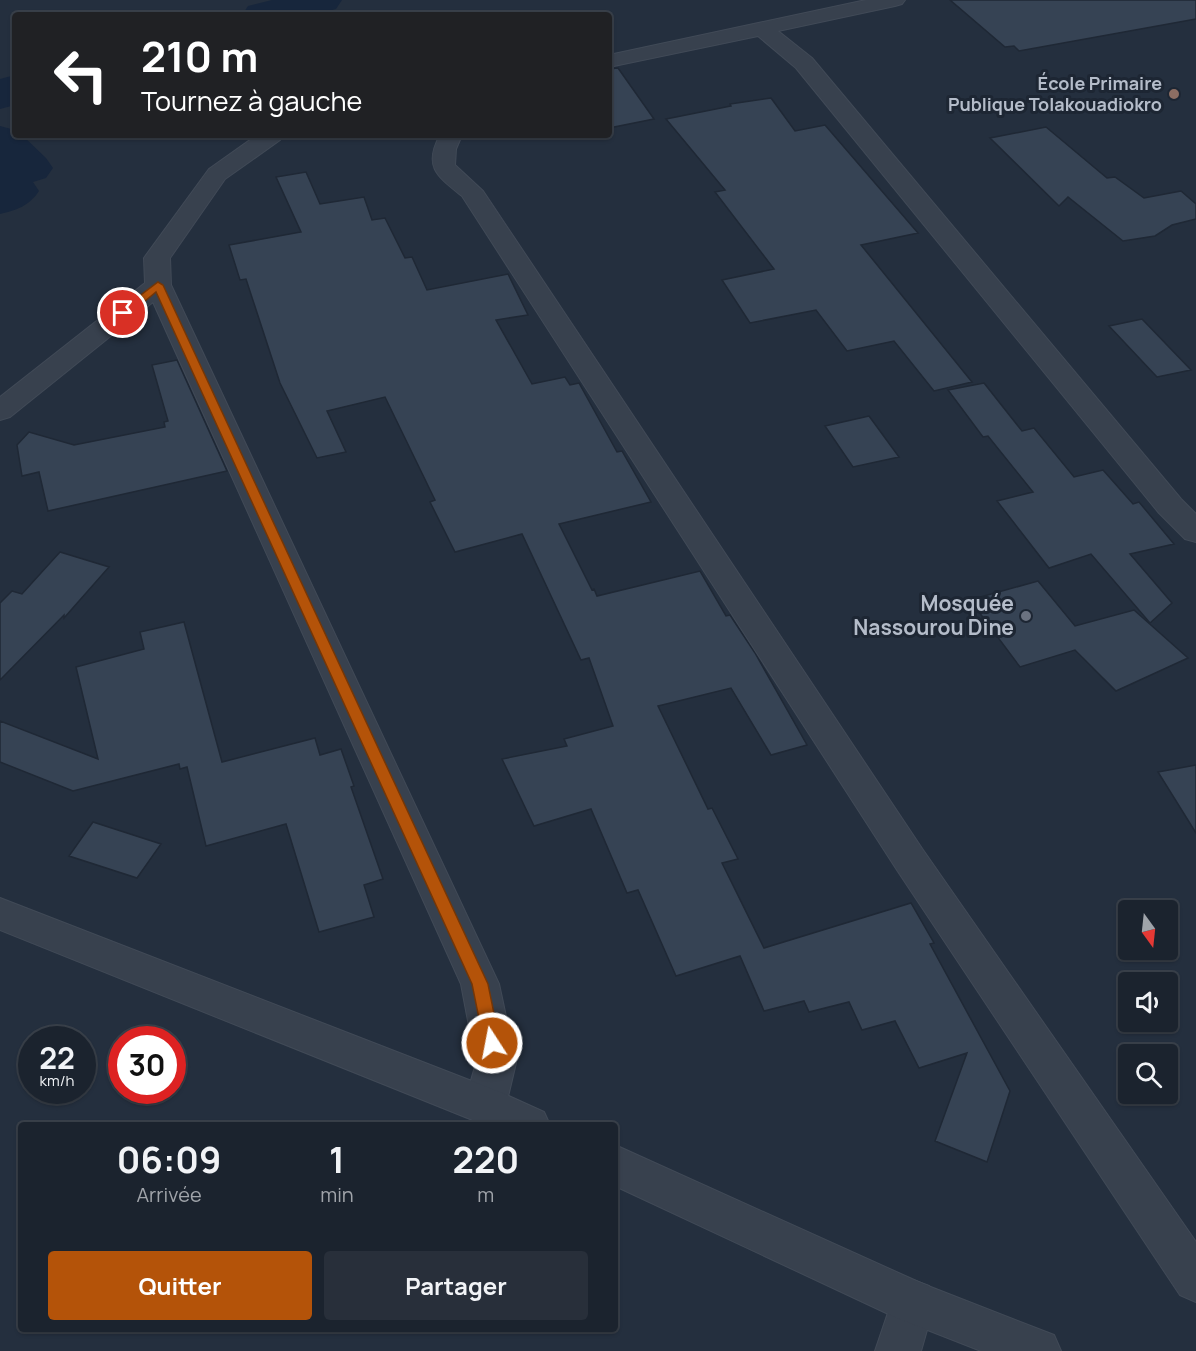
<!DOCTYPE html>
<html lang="fr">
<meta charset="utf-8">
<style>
body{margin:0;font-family:Manrope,sans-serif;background:#282f3a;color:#f1f3f6;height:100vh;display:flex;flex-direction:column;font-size:22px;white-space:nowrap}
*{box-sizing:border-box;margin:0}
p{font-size:20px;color:#a0a4aa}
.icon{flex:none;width:33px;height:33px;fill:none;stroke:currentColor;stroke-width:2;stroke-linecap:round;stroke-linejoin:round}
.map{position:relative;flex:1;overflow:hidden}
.side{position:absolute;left:18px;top:1122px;width:600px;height:210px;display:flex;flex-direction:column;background:#1b232e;border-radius:6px;box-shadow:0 2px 4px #0004,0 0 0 2px #39404a}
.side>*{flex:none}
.top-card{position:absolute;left:12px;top:12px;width:600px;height:126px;border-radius:6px;box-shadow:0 2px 4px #0004,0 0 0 2px #39404a;background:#202124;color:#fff;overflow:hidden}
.needle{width:39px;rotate:165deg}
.controls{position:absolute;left:1118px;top:900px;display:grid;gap:12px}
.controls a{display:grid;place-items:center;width:60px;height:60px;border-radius:6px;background:#1b232e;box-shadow:0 2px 4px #0004,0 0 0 2px #39404a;font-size:30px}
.speed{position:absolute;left:18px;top:1026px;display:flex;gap:12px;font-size:30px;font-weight:700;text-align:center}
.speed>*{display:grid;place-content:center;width:78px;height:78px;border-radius:50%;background:#1b232e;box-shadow:0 2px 4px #0004,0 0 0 2px #39404a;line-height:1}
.speed small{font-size:15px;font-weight:400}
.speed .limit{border:9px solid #d22;background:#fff;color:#111}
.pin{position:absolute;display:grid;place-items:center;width:51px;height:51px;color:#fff;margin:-26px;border:3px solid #fff;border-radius:50%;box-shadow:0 2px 6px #0007}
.me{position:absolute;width:66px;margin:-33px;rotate:349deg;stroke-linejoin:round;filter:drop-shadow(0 0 4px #0008)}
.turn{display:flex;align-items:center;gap:21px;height:126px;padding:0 30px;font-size:27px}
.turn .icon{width:78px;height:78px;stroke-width:2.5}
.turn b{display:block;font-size:42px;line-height:51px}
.eta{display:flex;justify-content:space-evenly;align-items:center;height:102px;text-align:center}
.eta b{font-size:36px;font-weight:700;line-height:42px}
.button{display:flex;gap:12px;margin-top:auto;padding:12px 30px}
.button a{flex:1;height:69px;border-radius:6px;background:#b45309;color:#fff;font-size:24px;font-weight:700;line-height:69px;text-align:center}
.button a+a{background:#282f3a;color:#f1f3f6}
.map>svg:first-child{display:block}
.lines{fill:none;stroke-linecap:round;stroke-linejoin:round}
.river{fill:#17263c;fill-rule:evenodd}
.building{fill:#364354;stroke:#1f2835;stroke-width:1.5}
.minor-casing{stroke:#414a57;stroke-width:2}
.tertiary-casing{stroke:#414a57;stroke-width:2}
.minor{fill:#38414e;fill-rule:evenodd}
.tertiary{fill:#38414e;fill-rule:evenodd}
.route{fill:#b45309;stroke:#753606;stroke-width:1.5}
.education-dot{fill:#8d6e63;stroke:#1d2633;stroke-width:2}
.worship-dot{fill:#6b7280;stroke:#1d2633;stroke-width:2}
.labels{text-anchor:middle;stroke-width:6;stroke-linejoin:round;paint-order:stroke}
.far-poi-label{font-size:18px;font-weight:bold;fill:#b4bcc9;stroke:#1d2633;text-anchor:end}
.poi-label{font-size:21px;font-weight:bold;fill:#b4bcc9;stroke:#1d2633;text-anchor:end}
</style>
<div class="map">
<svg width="1196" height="1351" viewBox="0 0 1196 1351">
<rect width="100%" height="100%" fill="#242f3e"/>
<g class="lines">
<path class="river" d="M 272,0 L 342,0 L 336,9 L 312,15 L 242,15 L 248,6 Z
M 15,75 L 15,105 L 0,109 L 0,79 Z
M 0,126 L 15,130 L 15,135 L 22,135 L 46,158 L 53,168 L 46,178 L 33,182 L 39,191 C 29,206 17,210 0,214 Z"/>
</g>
<path class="building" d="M 950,0 L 1196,0 L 1196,19 L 1019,51 L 1014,46 L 1005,47 Z
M 618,68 L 654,119 L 609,128 L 609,69 Z
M 771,98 L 795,131 L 825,125 L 918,233 L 861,245 L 972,382 L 934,391 L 894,341 L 847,351 L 816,310 L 750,323 L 722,280 L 774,269 L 715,192 L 725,190 L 666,119 L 731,106 L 730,104 Z
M 1046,127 L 1107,178 L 1115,177 L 1144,198 L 1181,191 L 1196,204 L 1196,219 L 1172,225 L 1155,236 L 1123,241 L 1068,197 L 1059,206 L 990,138 Z
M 306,172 L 320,204 L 364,197 L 372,220 L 385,218 L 405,258 L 412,257 L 427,290 L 508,274 L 528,315 L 496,320 L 532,384 L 565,377 L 570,385 L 579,383 L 617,452 L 622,451 L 651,502 L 559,524 L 592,590 L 594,589 L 597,596 L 700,571 L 726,616 L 730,615 L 755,653 L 807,745 L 771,755 L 731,688 L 658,706 L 708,809 L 712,808 L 738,859 L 722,863 L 764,948 L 911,903 L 934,943 L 930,944 L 1010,1091 L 987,1162 L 935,1141 L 967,1053 L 919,1068 L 895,1021 L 862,1030 L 849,1002 L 809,1012 L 804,1001 L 764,1011 L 740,956 L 676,976 L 638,890 L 627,893 L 591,809 L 534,826 L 502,759 L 567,746 L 564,739 L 613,726 L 589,658 L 581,660 L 522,534 L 455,552 L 430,502 L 435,500 L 385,397 L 327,411 L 346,452 L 317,458 L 280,383 L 246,279 L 240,280 L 229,245 L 301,232 L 276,177 Z
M 1142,319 L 1191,370 L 1157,377 L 1109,326 Z
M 177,360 L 227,471 L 48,511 L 39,472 L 22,476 L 17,445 L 29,432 L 74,445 L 165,427 L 164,422 L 168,421 L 152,365 Z
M 984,383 L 1022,431 L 1034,428 L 1074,477 L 1103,470 L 1133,504 L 1139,502 L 1174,544 L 1130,554 L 1172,603 L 1150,623 L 1091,554 L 1049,568 L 997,501 L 1033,492 L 988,436 L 983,437 L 948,390 Z
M 869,416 L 899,457 L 853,467 L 825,426 Z
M 60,552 L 109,567 L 64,618 L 64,615 L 0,680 L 0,603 L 12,591 L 22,594 Z
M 1038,581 L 1075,626 L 1134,610 L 1188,658 L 1116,691 L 1075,650 L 1020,667 L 970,600 Z
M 184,622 L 222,762 L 315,738 L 320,755 L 341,749 L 354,786 L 351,787 L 383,879 L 364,885 L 374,917 L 319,932 L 286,824 L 206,846 L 187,767 L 180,769 L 179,764 L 73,791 L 0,762 L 0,721 L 98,759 L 76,667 L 144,649 L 140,632 Z
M 1196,765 L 1196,833 L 1158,772 Z
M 93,822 L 161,844 L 137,878 L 69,856 Z"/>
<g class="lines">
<defs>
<path id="minor" d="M 866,0 L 905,0 L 902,4 L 895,6 L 778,31 L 812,58 L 1181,499 L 1196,514 L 1196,542 L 1185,539 L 1159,513 L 796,68 L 758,36 L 609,67 L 609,55 Z
M 257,135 L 283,135 L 280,140 L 225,179 L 170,258 L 171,285 L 499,984 L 516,1063 L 506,1105 L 500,1118 L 485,1124 L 470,1118 L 464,1105 L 476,1063 L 461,984 L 153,302 L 10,417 L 0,420 L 0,397 L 145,283 L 144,258 L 209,169 Z
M 440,135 L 462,135 L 456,149 L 455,165 L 483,191 L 923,850 L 1196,1242 L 1196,1302 L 1180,1295 L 897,870 L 462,196 C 437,176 423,167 440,135 Z
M 913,1280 L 929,1286 L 935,1302 L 921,1351 L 875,1351 L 897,1286 Z"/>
<path id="tertiary" d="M 0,898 L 500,1092 L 544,1112 L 550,1125 L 485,1125 L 0,930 Z
M 615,1145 L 923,1284 L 1054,1335 L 1061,1351 L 981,1351 L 897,1318 L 615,1186 Z"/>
</defs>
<use href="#minor" class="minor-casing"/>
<use href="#tertiary" class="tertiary-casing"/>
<use href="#minor" class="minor"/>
<use href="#tertiary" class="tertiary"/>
</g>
<path class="route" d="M 158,282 L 163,285 L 488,984 L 500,1043 L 498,1048 L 492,1050 L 486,1048 L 484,1043 L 472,984 L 156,292 L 127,316 L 119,316 L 117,313 Z"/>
<circle class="education-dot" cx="1174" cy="94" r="6"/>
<circle class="worship-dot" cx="1026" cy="616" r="6"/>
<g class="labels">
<g class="far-poi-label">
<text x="1162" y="90">École Primaire<tspan x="1162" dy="21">Publique Tolakouadiokro</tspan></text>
</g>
<g class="poi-label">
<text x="1014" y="611">Mosquée<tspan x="1014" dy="24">Nassourou Dine</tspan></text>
</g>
</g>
</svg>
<div class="controls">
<a><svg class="needle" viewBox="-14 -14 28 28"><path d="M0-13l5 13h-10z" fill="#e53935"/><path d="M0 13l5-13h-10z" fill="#a0a4aa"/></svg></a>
<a><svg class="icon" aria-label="sound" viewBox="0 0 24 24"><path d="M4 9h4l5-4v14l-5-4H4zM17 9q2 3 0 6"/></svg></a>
<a><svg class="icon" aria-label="search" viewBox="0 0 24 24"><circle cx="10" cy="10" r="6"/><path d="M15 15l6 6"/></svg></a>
</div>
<div class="speed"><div>22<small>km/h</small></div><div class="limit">30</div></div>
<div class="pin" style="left:123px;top:313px;background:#d93025"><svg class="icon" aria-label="arrive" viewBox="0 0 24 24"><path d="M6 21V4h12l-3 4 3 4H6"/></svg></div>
<svg class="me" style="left:492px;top:1043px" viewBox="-20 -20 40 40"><circle r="17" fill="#b45309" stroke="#fff" stroke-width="3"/><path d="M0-11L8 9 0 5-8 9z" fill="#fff"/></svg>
<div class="top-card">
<div class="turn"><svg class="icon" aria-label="left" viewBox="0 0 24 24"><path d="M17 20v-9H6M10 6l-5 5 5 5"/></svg><div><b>210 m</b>Tournez à gauche</div></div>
</div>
<section class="side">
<div class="eta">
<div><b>06:09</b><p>Arrivée</p></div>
<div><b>1</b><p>min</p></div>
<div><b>220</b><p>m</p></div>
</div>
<div class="button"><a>Quitter</a><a>Partager</a></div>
</section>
</div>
